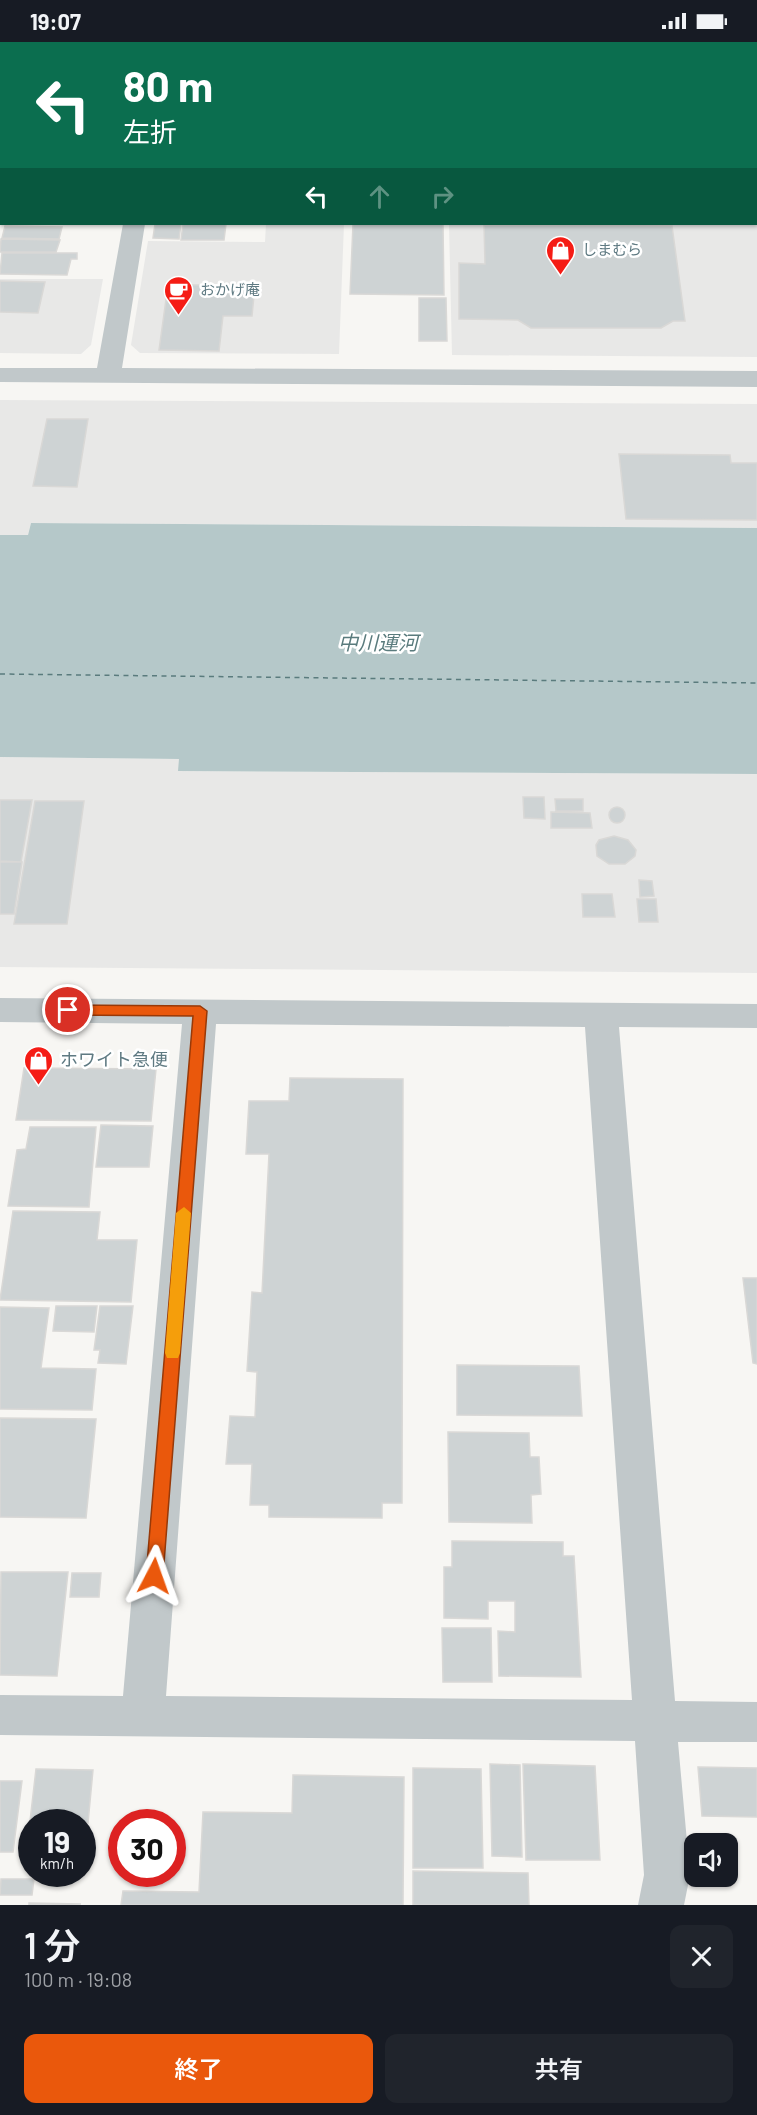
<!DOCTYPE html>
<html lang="ja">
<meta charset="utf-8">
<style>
body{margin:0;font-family:Barlow,"Noto Sans JP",sans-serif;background:#20242c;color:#f1f3f6;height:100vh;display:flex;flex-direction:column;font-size:22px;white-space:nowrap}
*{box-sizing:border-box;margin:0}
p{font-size:20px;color:#9ea1a6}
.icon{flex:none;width:33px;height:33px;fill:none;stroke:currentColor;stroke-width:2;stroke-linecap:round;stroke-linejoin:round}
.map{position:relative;height:1863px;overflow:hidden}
.side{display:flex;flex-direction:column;background:#171b24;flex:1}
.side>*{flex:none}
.top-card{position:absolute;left:0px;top:0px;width:758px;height:183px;box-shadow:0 2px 4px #0004;background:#0b6e4f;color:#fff;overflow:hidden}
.tools{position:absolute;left:684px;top:1791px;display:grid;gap:12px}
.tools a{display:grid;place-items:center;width:54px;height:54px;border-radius:12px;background:#171b24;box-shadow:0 2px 4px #0004;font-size:30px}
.speed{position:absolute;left:18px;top:1767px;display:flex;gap:12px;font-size:30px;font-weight:700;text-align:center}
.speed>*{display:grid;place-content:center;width:78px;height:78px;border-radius:50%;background:#171b24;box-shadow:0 2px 4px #0004;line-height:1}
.speed small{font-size:15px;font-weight:400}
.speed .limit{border:9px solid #d22;background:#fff;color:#111}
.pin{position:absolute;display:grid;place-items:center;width:51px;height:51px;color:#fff;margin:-26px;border:3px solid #fff;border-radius:50%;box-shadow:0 2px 6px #0007}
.me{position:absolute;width:66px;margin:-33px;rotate:4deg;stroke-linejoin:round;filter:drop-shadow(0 0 4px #0008)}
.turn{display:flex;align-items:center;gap:21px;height:126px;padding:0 24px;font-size:27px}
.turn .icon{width:78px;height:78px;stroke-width:2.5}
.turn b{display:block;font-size:42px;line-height:51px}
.lanes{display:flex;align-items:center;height:57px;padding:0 24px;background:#0003;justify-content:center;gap:30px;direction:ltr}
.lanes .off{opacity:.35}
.round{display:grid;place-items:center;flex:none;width:63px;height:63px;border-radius:12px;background:#20242c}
.overview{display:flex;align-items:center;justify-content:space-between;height:102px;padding:0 24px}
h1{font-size:36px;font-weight:600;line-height:45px}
.button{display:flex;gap:12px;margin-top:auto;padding:12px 24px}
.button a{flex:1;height:69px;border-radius:12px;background:#ea580c;color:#fff;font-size:24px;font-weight:600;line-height:69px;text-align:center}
.button a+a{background:#20242c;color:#f1f3f6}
.status{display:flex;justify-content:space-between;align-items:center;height:42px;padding:0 30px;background:#171b24;direction:ltr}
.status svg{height:16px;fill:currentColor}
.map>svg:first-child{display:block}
.built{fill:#e8e8e7}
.water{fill:#b5c8c9}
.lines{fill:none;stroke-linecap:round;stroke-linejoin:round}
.ferry{stroke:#5a7b7d;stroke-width:1.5;stroke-dasharray:5 4.5;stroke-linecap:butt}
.building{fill:#ced3d4;stroke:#d9d8d6;stroke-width:1.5}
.minor{fill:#c1c8ca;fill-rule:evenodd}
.route{fill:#ea580c;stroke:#983908;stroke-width:1.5}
.slow{fill:#f59e0b}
.labels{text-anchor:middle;stroke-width:5;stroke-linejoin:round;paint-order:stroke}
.far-poi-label{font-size:15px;fill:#5f7a82;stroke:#fff;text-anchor:start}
.poi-label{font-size:18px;fill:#5f7a82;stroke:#fff;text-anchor:start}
.water-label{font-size:20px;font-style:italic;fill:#5a7b7d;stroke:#fff}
</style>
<div class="status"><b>19:07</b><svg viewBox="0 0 49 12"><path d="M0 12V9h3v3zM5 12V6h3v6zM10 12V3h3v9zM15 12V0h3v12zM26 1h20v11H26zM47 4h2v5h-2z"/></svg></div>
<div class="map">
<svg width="757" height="1863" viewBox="0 0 757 1863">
<rect width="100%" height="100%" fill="#f7f6f3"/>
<path class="built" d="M 266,182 L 344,182 L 339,312 L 140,311 L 131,303 L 148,199 L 265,200 Z
M 449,182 L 757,182 L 757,315 L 452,313 Z
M 0,237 L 103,237 L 91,303 L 81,312 L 0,311 Z
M 0,358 L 757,362 L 757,486 L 31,481 L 28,493 L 0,493 Z
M 0,715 L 179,717 L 179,729 L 757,732 L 757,931 L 0,925 Z"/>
<path class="water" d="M 31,481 L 757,486 L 757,732 L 178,729 L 179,717 L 0,715 L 0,493 L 28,493 Z"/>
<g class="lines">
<path class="ferry" d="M 0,632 L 757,641"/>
</g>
<path class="building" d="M 461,0 L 517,0 L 518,2 L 461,2 Z
M 642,0 L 745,0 L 745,2 L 642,2 Z
M 155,182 L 181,182 L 179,197 L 153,196 Z
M 183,182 L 226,182 L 224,198 L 181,198 Z
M 353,182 L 443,182 L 444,253 L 350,252 Z
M 484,183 L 672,184 L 685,279 L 673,279 L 661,286 L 531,286 L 518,278 L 459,277 L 459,221 L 485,222 Z
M 5,184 L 62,185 L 59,197 L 2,196 Z
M 1,197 L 60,198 L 56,210 L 0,210 Z
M 2,211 L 77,211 L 77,217 L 71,217 L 67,233 L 0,232 Z
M 0,239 L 45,240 L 38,271 L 0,270 Z
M 168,243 L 255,243 L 252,274 L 223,274 L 219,309 L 159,308 Z
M 419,256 L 446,256 L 447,299 L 419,299 Z
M 47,377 L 88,377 L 77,445 L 33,444 Z
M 619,412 L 730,413 L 731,421 L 757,421 L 757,478 L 626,477 Z
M 523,755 L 544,755 L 545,777 L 524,776 Z
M 555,757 L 583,757 L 583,769 L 556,769 Z
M 0,758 L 32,758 L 21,820 L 0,819 Z
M 35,759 L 84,759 L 67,882 L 14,882 Z
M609 773a8 8 0 1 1 16 0a8 8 0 1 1-16 0Z
M 551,770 L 590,771 L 592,786 L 551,786 Z
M 614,794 L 628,798 L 636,808 L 635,814 L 625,822 L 609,822 L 597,814 L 596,803 L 599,798 Z
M 0,820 L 22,820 L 14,872 L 0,872 Z
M 639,838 L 652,839 L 654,854 L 640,855 Z
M 582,852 L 612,852 L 615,875 L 583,875 Z
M 637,857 L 656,857 L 658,880 L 639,880 Z
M 24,1026 L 156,1027 L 151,1079 L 16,1078 Z
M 290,1036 L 403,1037 L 402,1461 L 382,1461 L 382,1476 L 269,1475 L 269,1463 L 250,1463 L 252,1422 L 226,1422 L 230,1374 L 255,1375 L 257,1330 L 247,1329 L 252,1250 L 262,1251 L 269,1112 L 246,1112 L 249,1059 L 289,1059 Z
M 101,1083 L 153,1084 L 149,1125 L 96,1125 Z
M 30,1085 L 96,1085 L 89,1165 L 8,1164 L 17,1108 L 26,1107 Z
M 13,1169 L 100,1170 L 97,1198 L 137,1198 L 131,1260 L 0,1258 Z
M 743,1236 L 757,1236 L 757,1322 L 753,1321 Z
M 56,1264 L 97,1264 L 94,1290 L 53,1289 Z
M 100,1264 L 133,1264 L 126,1322 L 98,1321 L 100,1308 L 94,1308 Z
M 0,1265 L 49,1266 L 41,1326 L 96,1327 L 92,1368 L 0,1367 Z
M 457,1323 L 579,1324 L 582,1374 L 457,1373 Z
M 0,1376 L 96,1377 L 86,1476 L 0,1475 Z
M 448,1390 L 529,1391 L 530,1415 L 539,1415 L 541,1452 L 531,1453 L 532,1481 L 449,1480 Z
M 452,1499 L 563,1500 L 563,1514 L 574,1514 L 581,1635 L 499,1634 L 498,1589 L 515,1590 L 515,1559 L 488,1559 L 488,1577 L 444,1576 L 444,1525 L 452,1525 Z
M 1,1530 L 68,1530 L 57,1634 L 0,1633 Z
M 72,1531 L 101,1531 L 99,1555 L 70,1555 Z
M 442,1586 L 491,1586 L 492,1640 L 443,1640 Z
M 490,1722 L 520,1723 L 522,1815 L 492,1814 Z
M 523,1722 L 595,1724 L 600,1818 L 526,1818 Z
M 698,1725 L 757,1726 L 757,1775 L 702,1774 Z
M 413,1726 L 481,1727 L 483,1826 L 413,1826 Z
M 36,1727 L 93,1728 L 88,1781 L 30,1779 Z
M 293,1733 L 404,1735 L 403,1863 L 121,1863 L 123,1849 L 199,1850 L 203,1770 L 292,1771 Z
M 0,1739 L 22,1739 L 13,1810 L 0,1810 Z
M 413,1829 L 528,1831 L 529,1863 L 413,1863 Z
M 1,1837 L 34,1837 L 32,1853 L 0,1853 Z
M 29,1861 L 81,1862 L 29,1863 Z"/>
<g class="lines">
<path class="minor" d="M 155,0 L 175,0 L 154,2 Z
M 351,0 L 371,0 L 371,2 L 351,2 Z
M 546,0 L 566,0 L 566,2 L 546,2 Z
M 0,62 L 2,62 L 2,74 L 0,74 Z
M 756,66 L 757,66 L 757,78 L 756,78 Z
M 123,182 L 145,182 L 122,326 L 757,329 L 757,345 L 0,340 L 0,326 L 97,326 Z
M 0,956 L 757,962 L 757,986 L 619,985 L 675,1659 L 757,1660 L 757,1700 L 678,1700 L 690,1833 L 684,1863 L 638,1863 L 644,1833 L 635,1699 L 0,1693 L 0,1653 L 123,1654 L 182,982 L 0,980 ZM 216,982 L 585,985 L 632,1658 L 166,1654 Z"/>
</g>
<path class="route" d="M 68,963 L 200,964 L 207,969 L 163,1534 L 160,1539 L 154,1542 L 148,1539 L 146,1534 L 193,974 L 68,973 L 61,968 Z"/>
<path class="slow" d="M 184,1165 L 191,1171 L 180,1311 L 178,1316 L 167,1316 L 165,1311 L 176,1171 Z"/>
<defs>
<symbol id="shop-pin" viewBox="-11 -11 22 30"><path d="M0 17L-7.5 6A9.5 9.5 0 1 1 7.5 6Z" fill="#f51c15" stroke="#fff"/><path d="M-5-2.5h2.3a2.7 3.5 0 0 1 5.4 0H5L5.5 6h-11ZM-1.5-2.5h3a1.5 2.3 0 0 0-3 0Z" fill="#fff"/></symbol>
<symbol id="cafe-pin" viewBox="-11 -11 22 30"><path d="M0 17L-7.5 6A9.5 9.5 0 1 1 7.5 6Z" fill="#f51c15" stroke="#fff"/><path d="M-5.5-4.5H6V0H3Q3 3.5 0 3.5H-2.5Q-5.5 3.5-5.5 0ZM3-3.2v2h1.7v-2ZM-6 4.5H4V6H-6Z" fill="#fff"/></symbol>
</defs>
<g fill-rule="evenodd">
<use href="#shop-pin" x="544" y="192" width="33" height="45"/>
<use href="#cafe-pin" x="162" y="232" width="33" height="45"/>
<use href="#shop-pin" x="22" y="1002" width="33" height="45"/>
</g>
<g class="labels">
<g class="far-poi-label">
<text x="582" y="213">しまむら</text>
<text x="200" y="253">おかげ庵</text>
</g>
<g class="poi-label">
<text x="60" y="1024">ホワイト急便</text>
</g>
<g class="water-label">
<text x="378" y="608">中川運河</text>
</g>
</g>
</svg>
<div class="tools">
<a><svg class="icon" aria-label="sound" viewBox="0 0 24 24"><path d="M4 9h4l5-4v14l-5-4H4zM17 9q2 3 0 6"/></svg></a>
</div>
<div class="speed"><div>19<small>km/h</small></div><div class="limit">30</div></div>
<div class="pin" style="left:68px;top:968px;background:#d93025"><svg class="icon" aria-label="arrive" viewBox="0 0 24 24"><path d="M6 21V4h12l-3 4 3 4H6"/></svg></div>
<svg class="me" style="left:154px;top:1534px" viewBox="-20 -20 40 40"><path d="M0-17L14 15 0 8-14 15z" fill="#ea580c" stroke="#fff" stroke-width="4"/></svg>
<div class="top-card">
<div class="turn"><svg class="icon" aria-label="left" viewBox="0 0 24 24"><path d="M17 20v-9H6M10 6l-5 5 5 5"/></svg><div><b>80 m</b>左折</div></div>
<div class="lanes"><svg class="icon" aria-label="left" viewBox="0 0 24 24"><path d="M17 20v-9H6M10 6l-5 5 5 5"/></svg><svg class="icon off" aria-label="ahead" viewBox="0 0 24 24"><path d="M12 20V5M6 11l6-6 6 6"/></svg><svg class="icon off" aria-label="right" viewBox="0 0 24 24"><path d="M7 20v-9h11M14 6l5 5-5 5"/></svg></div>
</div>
</div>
<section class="side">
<div class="overview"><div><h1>1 分</h1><p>100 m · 19:08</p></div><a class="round"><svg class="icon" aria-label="close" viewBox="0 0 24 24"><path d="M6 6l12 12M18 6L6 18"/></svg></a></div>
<div class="button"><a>終了</a><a>共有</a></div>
</section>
